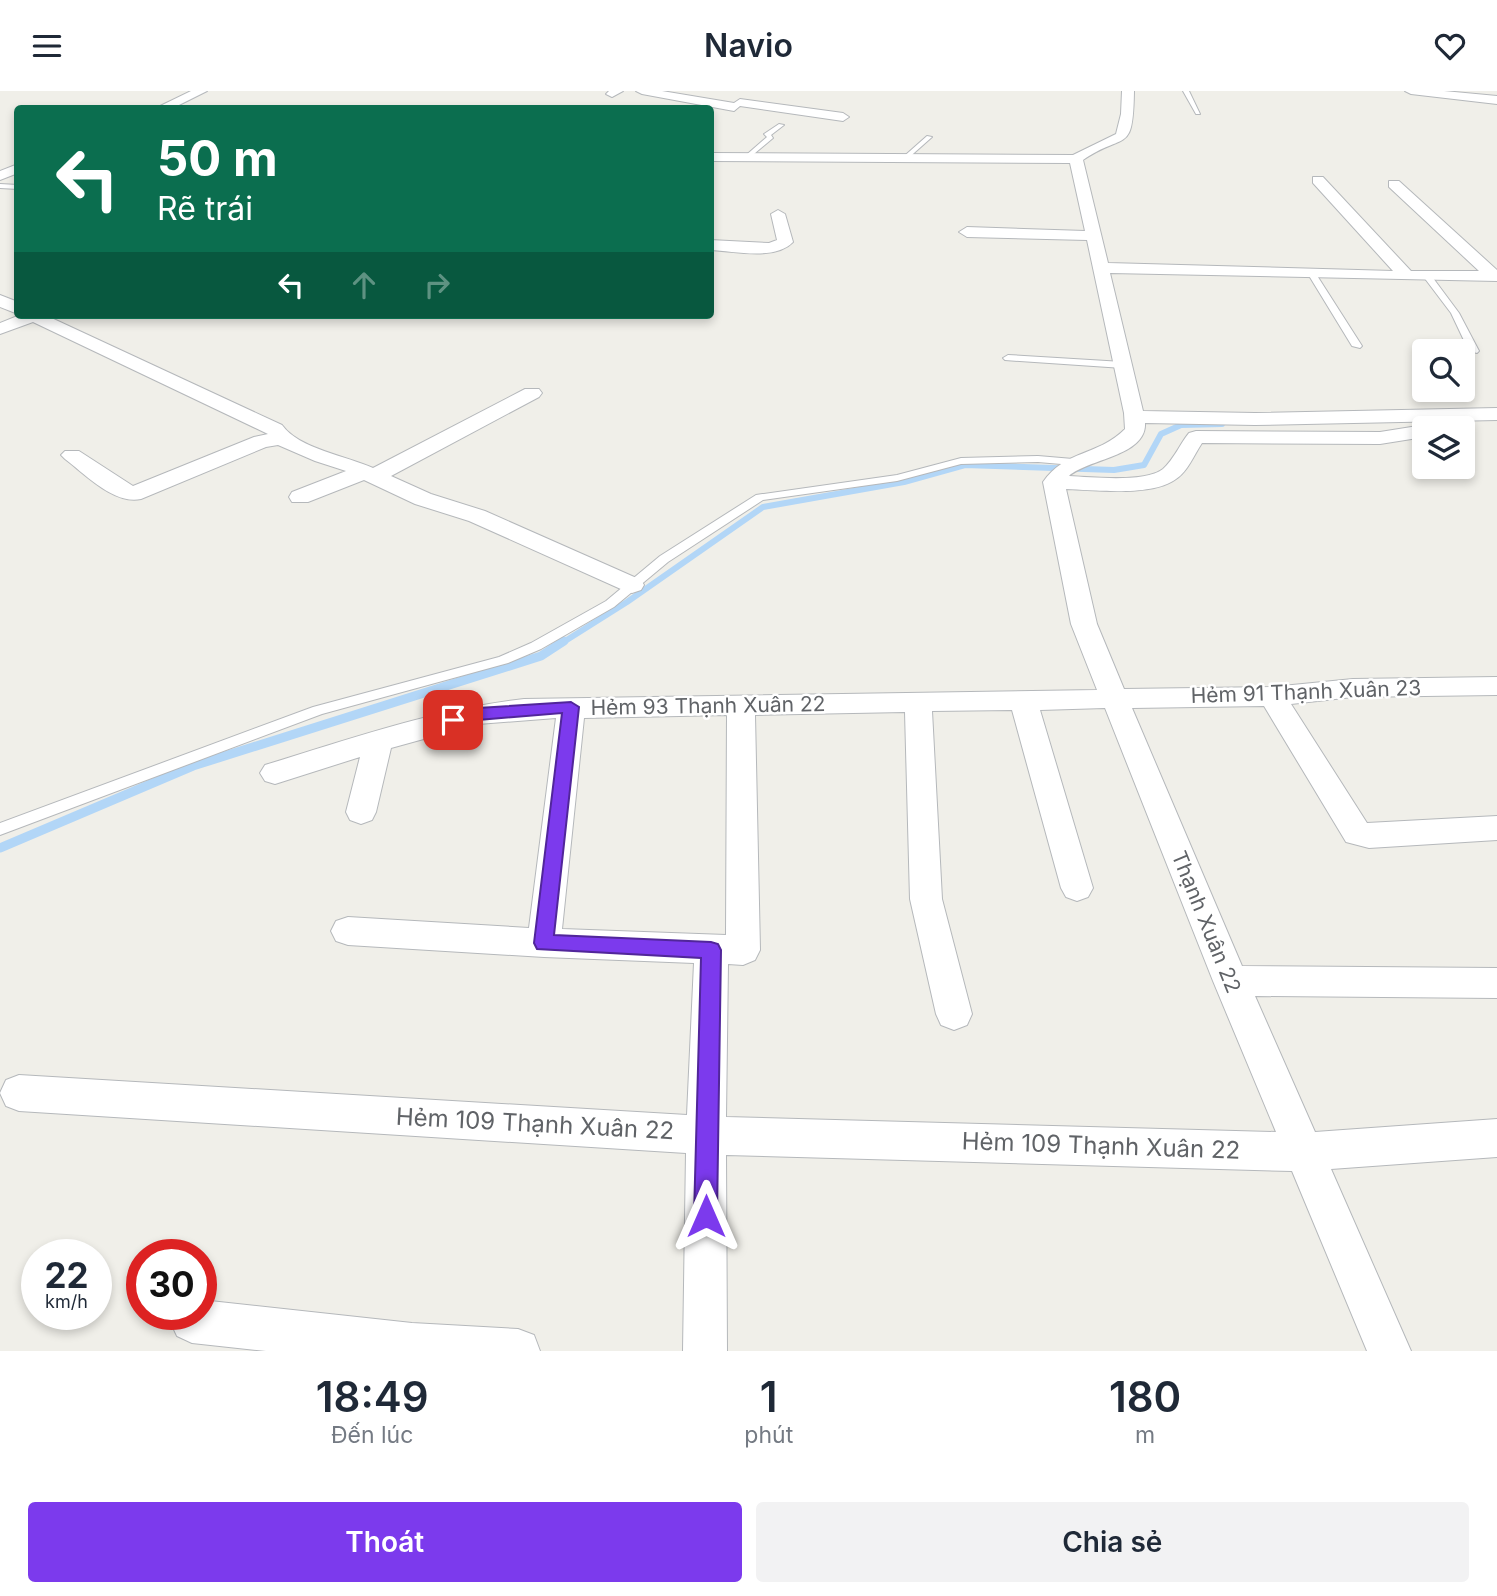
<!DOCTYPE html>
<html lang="vi">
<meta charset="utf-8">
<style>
body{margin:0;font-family:Inter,sans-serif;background:#f2f2f3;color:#1f2937;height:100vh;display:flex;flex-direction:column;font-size:26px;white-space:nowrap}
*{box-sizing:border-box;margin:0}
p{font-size:23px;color:#747a83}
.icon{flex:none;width:38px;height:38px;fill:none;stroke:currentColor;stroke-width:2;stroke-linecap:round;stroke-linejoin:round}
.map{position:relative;height:1260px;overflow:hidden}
.details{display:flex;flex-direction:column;background:#fff;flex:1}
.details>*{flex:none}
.hud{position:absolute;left:14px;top:14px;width:700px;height:214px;border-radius:7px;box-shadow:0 4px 10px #0003;background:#0b6e4f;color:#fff;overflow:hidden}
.fabs{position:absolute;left:1412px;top:248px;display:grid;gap:14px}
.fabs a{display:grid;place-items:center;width:63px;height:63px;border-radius:7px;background:#fff;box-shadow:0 4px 10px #0003;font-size:35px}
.speed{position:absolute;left:21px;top:1148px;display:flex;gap:14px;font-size:35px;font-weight:700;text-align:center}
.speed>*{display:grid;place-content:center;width:91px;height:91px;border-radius:50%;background:#fff;box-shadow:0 4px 10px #0003;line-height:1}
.speed small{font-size:18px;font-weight:400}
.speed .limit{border:10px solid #d22;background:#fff;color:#111}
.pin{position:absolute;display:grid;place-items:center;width:60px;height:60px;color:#fff;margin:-30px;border-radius:14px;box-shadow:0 4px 10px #0006}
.me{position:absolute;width:77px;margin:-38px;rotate:0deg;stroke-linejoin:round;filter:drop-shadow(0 0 5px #0008)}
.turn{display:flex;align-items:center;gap:24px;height:147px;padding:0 28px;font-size:32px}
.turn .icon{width:91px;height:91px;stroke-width:2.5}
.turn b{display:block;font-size:49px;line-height:60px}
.lanes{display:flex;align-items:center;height:66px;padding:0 28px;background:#0003;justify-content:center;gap:35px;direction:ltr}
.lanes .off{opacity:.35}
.eta{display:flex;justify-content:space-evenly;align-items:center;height:119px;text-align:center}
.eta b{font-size:42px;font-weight:600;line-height:49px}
.primary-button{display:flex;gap:14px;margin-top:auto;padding:14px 28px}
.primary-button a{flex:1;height:80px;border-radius:7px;background:#7c3aed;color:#fff;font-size:28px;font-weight:600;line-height:80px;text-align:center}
.primary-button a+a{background:#f2f2f3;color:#1f2937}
header{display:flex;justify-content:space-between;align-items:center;height:91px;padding:0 28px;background:#fff;font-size:32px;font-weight:600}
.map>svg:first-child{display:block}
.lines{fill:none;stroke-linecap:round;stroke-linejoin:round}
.stream-far1{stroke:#b2d6f7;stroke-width:6}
.stream{stroke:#b2d6f7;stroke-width:9}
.service-casing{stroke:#b5b8bb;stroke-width:2}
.minor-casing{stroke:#b5b8bb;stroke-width:2}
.service{fill:#fff;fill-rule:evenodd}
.minor{fill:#fff;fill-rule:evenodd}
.route{fill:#7c3aed;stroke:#51269a;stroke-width:2}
.labels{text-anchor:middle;stroke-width:5;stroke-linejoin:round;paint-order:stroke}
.street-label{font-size:21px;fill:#606367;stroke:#fff}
.near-street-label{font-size:24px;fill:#606367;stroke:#fff}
</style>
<header><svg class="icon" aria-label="menu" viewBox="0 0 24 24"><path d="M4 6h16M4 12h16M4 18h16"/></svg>Navio<svg class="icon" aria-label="heart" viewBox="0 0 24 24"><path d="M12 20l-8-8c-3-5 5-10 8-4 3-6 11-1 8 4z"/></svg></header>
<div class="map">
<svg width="1497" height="1260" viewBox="0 0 1497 1260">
<rect width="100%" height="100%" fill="#f0efe9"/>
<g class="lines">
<path class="stream-far1" d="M 562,552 L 627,511 L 763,416 L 904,391 L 965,374 L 1114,379 L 1144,374 L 1161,343 L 1181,334 L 1222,333"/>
<path class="stream" d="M 0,757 L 193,675 L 541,565 L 564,550"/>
<defs>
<path id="service" d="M 1183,0 L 1189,0 L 1200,23 L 1196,23 Z
M 779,33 L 784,34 L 771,44 L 773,47 L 748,68 L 744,68 L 744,66 L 767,46 L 764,43 Z
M 927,45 L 932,46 L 905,70 L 901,70 L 901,68 Z
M 0,93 L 18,94 L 18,98 L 0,97 Z
M 1309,181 L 1316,183 L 1362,255 L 1360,257 L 1352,255 L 1308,183 Z
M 1424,183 L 1430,183 L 1459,222 L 1479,260 L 1477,262 L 1469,260 L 1451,222 L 1423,185 Z
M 1008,264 L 1123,271 L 1128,274 L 1123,277 L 1005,269 L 1003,267 Z
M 1038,365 L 1073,368 L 1078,371 L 1073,374 L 1038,371 L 961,373 L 897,390 L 763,409 L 668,471 L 614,516 L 541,558 L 508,572 L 322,623 L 0,744 L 0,732 L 313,616 L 499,566 L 531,552 L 606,510 L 660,465 L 756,404 L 897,384 L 961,367 Z"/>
<path id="minor" d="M 191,0 L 207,0 L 171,18 L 154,18 Z
M 609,0 L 623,0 L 612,6 L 606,3 Z
M 636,0 L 662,0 L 734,12 L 740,8 L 843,22 L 849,26 L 843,30 L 740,15 L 734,20 L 642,3 Z
M 1122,0 L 1134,0 C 1133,65 1125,40 1083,69 L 1108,172 L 1393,180 L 1313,92 L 1313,86 L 1323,86 L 1411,180 L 1479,180 L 1389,96 L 1389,90 L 1399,90 L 1497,179 L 1497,190 L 1110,182 L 1143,320 L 1255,322 L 1497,317 L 1497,329 L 1255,334 L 1145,332 C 1147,365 1088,368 1069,385 C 1092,386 1145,392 1163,378 C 1174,368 1180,353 1189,342 L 1196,340 L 1380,341 L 1424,334 L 1433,338 L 1424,338 L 1424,346 L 1380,353 L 1202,352 C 1194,364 1188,380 1176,388 C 1152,406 1095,399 1066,398 L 1097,533 L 1124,598 L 1272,596 L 1353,588 L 1497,586 L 1497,604 L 1353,606 L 1291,613 L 1367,732 L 1497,725 L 1497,749 L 1369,757 L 1346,751 L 1264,615 L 1132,617 L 1242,875 L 1497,877 L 1497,907 L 1255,905 L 1315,1041 L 1497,1028 L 1497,1066 L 1331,1078 L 1411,1260 L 1367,1260 L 1292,1080 L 726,1064 L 727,1260 L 683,1260 L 686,1062 L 19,1020 L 6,1015 L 0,1002 L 6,989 L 19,984 L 687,1024 L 694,872 L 544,866 L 348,854 L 336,850 L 331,840 L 336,830 L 348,826 L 529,837 L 556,627 L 478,633 L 391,657 L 376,721 L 372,729 L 361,733 L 350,729 L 346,721 L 360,666 L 275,693 L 265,690 L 260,682 L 265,674 C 350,648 435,618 524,608 L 1097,599 L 1071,533 L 1043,391 C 1065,359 1098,365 1125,338 L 1124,322 L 1087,149 L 967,146 L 959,141 L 967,136 L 1085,140 L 1070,72 L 710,70 L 710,62 L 1073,64 L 1116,43 L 1121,23 ZM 1105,617 L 1213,890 L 1276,1041 L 726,1026 L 728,873 L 743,874 L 755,869 L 760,859 L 755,624 L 905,621 L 910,808 L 936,923 L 941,934 L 954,939 L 967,934 L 972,923 L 942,808 L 932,620 L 1012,619 L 1061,797 L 1066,806 L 1077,810 L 1088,806 L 1093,797 L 1040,619 ZM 727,624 L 726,844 L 562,838 L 584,627 Z
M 1405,0 L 1444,0 L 1497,5 L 1497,13 L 1411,3 Z
M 18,73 L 18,82 L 0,89 L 0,80 Z
M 778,119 L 785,123 L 793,151 C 775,170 734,160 710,159 L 710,149 L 769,152 L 777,149 L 771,123 Z
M 0,204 L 18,211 L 18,223 L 0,216 Z
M 20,224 L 45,224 L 282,334 C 299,358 347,365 373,377 L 525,298 L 539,298 L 542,302 L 539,306 L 391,385 L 431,403 L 485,420 L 641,489 L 644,494 L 641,499 L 632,502 L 623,499 L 469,430 L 415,413 L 364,389 L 308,411 L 292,411 L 289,406 L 292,401 L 346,380 L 315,370 L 278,354 L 266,356 L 141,408 C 114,414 85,383 65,368 L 61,364 L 65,360 L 79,360 L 133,395 L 254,346 L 268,343 L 33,231 L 0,243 L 0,232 Z
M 201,1209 L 412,1232 L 518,1238 L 534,1244 L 540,1260 L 266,1260 L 192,1252 L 177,1245 L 170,1230 L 173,1223 L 201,1223 Z"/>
</defs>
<use href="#service" class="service-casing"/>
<use href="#minor" class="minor-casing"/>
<use href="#service" class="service"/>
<use href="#minor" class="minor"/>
</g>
<path class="route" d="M 571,611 L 579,616 L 554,844 L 711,851 L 718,853 L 721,859 L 717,1125 L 714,1133 L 706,1136 L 697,1133 L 694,1125 L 701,867 L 537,858 L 534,852 L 562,622 L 478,629 L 453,635 L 445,629 L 447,625 L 478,617 Z"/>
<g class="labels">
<g class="street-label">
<text transform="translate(1306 601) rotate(-2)" y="7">Hẻm 91 Thạnh Xuân 23</text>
<text transform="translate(708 615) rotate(-1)" y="7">Hẻm 93 Thạnh Xuân 22</text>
<text transform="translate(1206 831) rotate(68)" y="7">Thạnh Xuân 22</text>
</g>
<g class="near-street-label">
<text transform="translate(535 1033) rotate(3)" y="8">Hẻm 109 Thạnh Xuân 22</text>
<text transform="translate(1101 1055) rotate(2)" y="8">Hẻm 109 Thạnh Xuân 22</text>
</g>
</g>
</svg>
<div class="fabs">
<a><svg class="icon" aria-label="search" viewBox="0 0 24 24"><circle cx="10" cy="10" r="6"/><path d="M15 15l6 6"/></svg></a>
<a><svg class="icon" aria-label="layers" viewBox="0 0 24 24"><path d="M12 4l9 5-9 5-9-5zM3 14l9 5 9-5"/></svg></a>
</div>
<div class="speed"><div>22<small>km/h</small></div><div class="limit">30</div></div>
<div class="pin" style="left:453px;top:629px;background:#d93025"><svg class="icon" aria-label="arrive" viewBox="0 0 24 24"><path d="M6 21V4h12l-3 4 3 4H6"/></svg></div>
<svg class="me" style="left:706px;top:1125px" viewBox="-20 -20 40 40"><path d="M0-17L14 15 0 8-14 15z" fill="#7c3aed" stroke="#fff" stroke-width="4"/></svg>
<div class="hud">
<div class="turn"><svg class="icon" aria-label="left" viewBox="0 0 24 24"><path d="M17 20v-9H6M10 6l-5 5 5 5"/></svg><div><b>50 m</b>Rẽ trái</div></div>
<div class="lanes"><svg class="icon" aria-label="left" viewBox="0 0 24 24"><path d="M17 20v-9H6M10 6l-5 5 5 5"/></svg><svg class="icon off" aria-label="ahead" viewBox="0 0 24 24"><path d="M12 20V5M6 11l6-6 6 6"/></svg><svg class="icon off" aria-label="right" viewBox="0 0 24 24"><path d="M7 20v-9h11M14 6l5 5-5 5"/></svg></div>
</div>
</div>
<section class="details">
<div class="eta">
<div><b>18:49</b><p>Đến lúc</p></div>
<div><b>1</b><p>phút</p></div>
<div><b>180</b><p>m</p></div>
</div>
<div class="primary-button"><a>Thoát</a><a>Chia sẻ</a></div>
</section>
